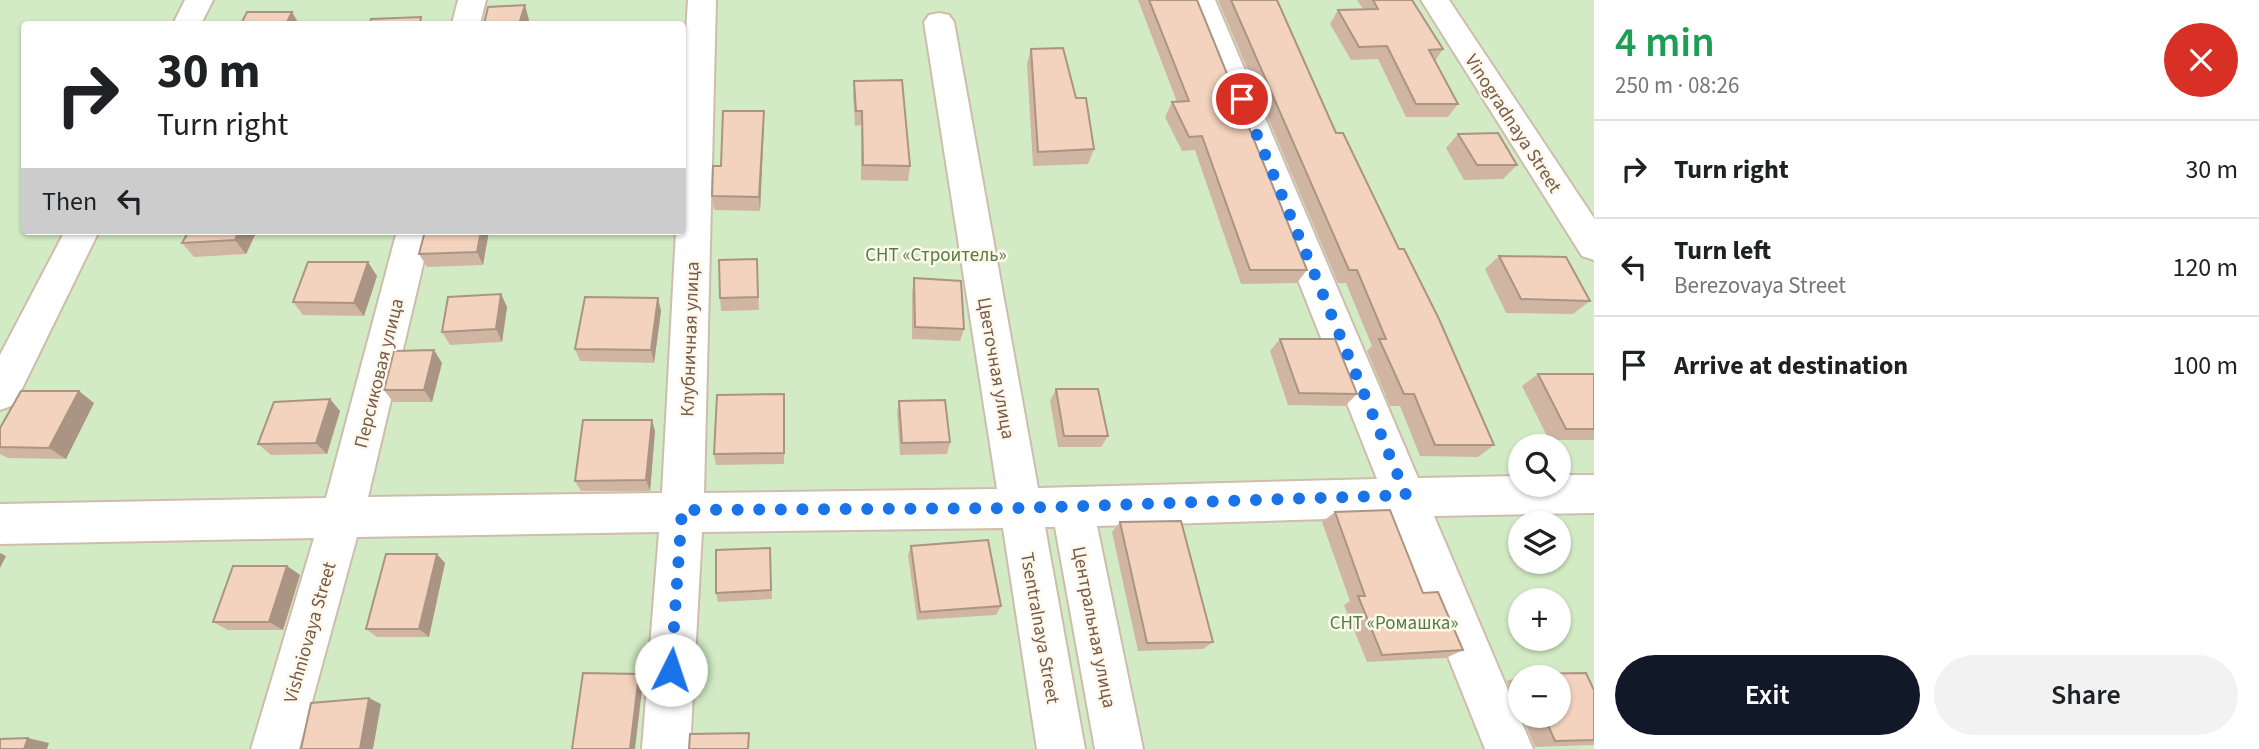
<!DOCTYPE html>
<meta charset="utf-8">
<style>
body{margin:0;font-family:"Source Sans 3",sans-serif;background:#f2f2f2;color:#202124;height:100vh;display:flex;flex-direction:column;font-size:26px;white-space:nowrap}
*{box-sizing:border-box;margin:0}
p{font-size:23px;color:#757577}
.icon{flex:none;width:38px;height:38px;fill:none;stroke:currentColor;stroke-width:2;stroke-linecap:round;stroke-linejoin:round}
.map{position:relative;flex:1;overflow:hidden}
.sheet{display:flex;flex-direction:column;background:#fff;width:665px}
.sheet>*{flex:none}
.banner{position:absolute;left:21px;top:21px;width:665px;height:214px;border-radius:7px;box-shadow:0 2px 5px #0004;background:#fff;color:#202124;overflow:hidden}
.fabs{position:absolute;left:1508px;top:434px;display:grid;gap:14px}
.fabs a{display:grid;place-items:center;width:63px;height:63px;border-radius:50%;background:#fff;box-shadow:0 2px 5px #0004;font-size:35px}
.pin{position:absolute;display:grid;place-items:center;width:60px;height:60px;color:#fff;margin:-30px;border:4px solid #fff;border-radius:50%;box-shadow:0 2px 7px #0007}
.me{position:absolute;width:77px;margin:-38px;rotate:4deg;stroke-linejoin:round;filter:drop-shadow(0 0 5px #0008)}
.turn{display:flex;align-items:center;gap:24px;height:147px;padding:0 21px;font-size:32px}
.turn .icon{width:91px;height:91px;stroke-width:2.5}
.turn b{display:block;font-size:49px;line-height:60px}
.then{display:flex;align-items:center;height:66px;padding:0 21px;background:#0003;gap:14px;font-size:26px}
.round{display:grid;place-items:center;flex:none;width:74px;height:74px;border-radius:37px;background:#f2f2f2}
.summary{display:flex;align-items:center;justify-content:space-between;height:119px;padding:0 21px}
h1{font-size:42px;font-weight:600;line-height:52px;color:#1e9e55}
.cta{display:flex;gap:14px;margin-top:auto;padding:14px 21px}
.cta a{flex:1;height:80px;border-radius:42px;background:#111827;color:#fff;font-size:28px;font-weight:600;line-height:80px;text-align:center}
.cta a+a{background:#f2f2f2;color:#202124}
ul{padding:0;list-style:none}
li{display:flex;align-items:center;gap:21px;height:98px;padding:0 21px;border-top:2px solid #e0e0e0}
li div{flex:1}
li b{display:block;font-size:26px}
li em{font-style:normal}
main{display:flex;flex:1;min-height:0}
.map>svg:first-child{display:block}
.green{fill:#d3ebc4;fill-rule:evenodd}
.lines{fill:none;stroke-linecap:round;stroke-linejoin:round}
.minor-casing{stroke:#cfbcac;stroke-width:4}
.minor{fill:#fff;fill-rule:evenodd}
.wall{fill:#d1b5a3}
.shaded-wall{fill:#aa9484}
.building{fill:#f3d3bd;stroke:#aa9484;stroke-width:2}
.route{stroke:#1a73e8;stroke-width:12;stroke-dasharray:0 21.6}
.labels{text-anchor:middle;stroke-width:5;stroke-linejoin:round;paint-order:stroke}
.street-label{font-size:19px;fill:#775b4a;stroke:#fff8ed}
.park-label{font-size:19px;fill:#527e41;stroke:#fff8ed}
</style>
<main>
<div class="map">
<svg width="1594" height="749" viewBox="0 0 1594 749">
<rect width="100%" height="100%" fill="#fdf4e6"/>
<path class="green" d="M 0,0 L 1594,0 L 1594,749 L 0,749 ZM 24,24 L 682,24 L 682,231 L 24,231 ZM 1521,446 L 1559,446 L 1559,485 L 1521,485 ZM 1521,523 L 1559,523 L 1559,562 L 1521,562 ZM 1521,600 L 1559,600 L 1559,639 L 1521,639 ZM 1521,677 L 1559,677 L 1559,716 L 1521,716 Z"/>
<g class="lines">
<defs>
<path id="minor" d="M 185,0 L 213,0 L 201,24 L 173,24 Z
M 458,0 L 486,0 L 480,24 L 452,24 Z
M 688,0 L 716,0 L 704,493 L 997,489 L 924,22 L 929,15 L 939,13 L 949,15 L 954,22 L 1038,488 L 1377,479 L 1187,0 L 1215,0 L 1418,478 L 1521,476 L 1521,485 L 1559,485 L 1559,475 L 1594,475 L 1594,513 L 1434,516 L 1533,749 L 1485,749 L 1392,517 L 1097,526 L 1143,749 L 1095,749 L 1055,527 L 1045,527 L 1085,749 L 1037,749 L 1003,528 L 702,532 L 690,749 L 642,749 L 659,532 L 357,537 L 299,749 L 251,749 L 314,538 L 0,544 L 0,504 L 326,498 L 397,231 L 431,231 L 368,497 L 662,493 L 676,231 L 682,231 L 682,100 Z
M 1421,0 L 1449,0 L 1594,218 L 1594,260 L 1582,256 Z
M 65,231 L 99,231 L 14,405 L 0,410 L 0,355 Z"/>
</defs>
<use href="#minor" class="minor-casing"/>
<use href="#minor" class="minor"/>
</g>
<path class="wall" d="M 1138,0 L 1197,0 L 1307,270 L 1297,283 L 1241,284 L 1195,150 L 1182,151 L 1165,117 L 1172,102 L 1177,102 Z
M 1218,0 L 1277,0 L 1336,133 L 1494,445 L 1478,457 L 1420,456 L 1400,406 L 1390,406 L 1367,351 L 1372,346 L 1346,283 L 1338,283 Z
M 1357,0 L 1412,0 L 1443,49 L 1435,61 L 1458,104 L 1448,117 L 1406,117 L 1378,59 L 1351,60 L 1330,24 L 1338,10 L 1363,9 Z
M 1031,49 L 1076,98 L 1094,149 L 1088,164 L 1033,166 L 1027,64 Z
M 854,81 L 910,166 L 908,181 L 861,180 L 861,125 L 855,126 L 853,96 Z
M 764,111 L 764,125 L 760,211 L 714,210 L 712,196 L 721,166 Z
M 1458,134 L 1517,165 L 1503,179 L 1464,180 L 1446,148 Z
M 257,231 L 246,254 L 194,257 L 182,243 Z
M 489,231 L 483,265 L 427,267 L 419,254 Z
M 1499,256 L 1590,301 L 1573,314 L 1506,313 L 1485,269 Z
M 757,259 L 759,310 L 721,311 L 720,298 Z
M 377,276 L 364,316 L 303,315 L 293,302 Z
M 914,278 L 964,329 L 960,341 L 912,339 L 912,292 Z
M 501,294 L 507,307 L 502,342 L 450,345 L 442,332 Z
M 658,298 L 661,311 L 654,363 L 580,361 L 575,349 Z
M 1280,339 L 1357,394 L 1345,406 L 1288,405 L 1270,351 Z
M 442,363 L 432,402 L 393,402 L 384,390 Z
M 1538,374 L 1594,374 L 1594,440 L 1549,440 L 1522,386 Z
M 1056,389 L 1108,436 L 1101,447 L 1058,447 L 1050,401 Z
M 784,394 L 784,464 L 716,465 L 714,454 Z
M 330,399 L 340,411 L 327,454 L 271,455 L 258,444 Z
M 899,401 L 950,442 L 947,454 L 900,455 L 897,413 Z
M 94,403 L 66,459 L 8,458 L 0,454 L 0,428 Z
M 652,420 L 655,431 L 650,491 L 581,491 L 575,481 Z
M 1335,512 L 1423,593 L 1463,650 L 1446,658 L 1367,662 L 1344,605 L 1350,601 L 1322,522 Z
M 1120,522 L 1213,642 L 1203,649 L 1138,651 L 1112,532 Z
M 911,546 L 1001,606 L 996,615 L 917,620 L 908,555 Z
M 770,548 L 772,599 L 718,602 L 716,593 Z
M 445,563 L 429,637 L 377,637 L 366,629 Z
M 287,566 L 300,575 L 283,630 L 228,630 L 213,622 Z
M 1586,673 L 1594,690 L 1594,745 L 1535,747 L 1522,716 L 1559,716 L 1559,677 L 1521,677 L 1521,713 L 1507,681 L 1526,674 Z"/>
<path class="shaded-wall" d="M 525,5 L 529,20 L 528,24 L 519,24 Z
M 292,12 L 299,24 L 286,24 Z
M 764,111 L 764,125 L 760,211 L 759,197 Z
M 239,231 L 257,231 L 246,254 L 235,240 Z
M 481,231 L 489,231 L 483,265 L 477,252 Z
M 368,262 L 377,276 L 364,316 L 354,303 Z
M 501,294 L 507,307 L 502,342 L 496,329 Z
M 658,298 L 661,311 L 654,363 L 651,350 Z
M 434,350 L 442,363 L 432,402 L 424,390 Z
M 79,391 L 94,403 L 66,459 L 49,448 Z
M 330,399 L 340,411 L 327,454 L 316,443 Z
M 652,420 L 655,431 L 650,491 L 646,480 Z
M 0,553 L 6,556 L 0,568 Z
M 437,554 L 445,563 L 429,637 L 419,629 Z
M 287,566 L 300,575 L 283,630 L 269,622 Z
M 639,674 L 643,681 L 635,749 L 630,749 Z
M 369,698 L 381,704 L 373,749 L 360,749 Z
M 28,738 L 49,743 L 47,749 L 24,749 Z"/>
<path class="building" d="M 1149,0 L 1197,0 L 1307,270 L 1250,270 L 1202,136 L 1189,137 L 1172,102 L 1189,101 Z
M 1231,0 L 1277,0 L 1336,133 L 1343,133 L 1399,249 L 1404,249 L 1439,319 L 1494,445 L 1435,445 L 1414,394 L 1404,394 L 1379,339 L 1386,339 L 1357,270 L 1349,270 Z
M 1373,0 L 1412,0 L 1443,49 L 1429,50 L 1458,104 L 1416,104 L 1387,46 L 1359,47 L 1338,10 L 1378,9 Z
M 525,5 L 519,24 L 484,24 L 488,7 Z
M 247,12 L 292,12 L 286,24 L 241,24 Z
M 421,17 L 420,24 L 370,24 L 371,19 Z
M 1063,48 L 1076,98 L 1086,98 L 1094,149 L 1038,152 L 1031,49 Z
M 902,80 L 910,166 L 863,165 L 862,111 L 856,111 L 854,81 Z
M 723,111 L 764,111 L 759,197 L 712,196 L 713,166 L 721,166 Z
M 1498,133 L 1517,165 L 1477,165 L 1458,134 Z
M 189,231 L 239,231 L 235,240 L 182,243 Z
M 425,231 L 481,231 L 477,252 L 419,254 Z
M 1499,256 L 1566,257 L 1590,301 L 1521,299 Z
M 757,259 L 758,297 L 720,298 L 719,260 Z
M 308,262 L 368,262 L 354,303 L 293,302 Z
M 914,278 L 961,281 L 964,329 L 915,327 Z
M 501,294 L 496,329 L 442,332 L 448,297 Z
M 585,297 L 658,298 L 651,350 L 575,349 Z
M 1280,339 L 1335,339 L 1357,394 L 1299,393 Z
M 434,350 L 424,390 L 384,390 L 394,351 Z
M 1538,374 L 1594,374 L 1594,429 L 1566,429 Z
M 1056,389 L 1098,389 L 1108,436 L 1064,436 Z
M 21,391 L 79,391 L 49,448 L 0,447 L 0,428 Z
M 784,394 L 784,453 L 714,454 L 717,395 Z
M 330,399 L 316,443 L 258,444 L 274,402 Z
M 945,400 L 950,442 L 902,443 L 899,401 Z
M 583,420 L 652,420 L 646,480 L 575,481 Z
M 1390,510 L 1423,593 L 1438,592 L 1463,650 L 1382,655 L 1358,596 L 1365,596 L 1335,512 Z
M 1181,521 L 1213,642 L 1147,643 L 1120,522 Z
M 988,540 L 1001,606 L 920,612 L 911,546 Z
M 770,548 L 771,590 L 716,593 L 716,550 Z
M 386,554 L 437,554 L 419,629 L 366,629 Z
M 233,566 L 287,566 L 269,622 L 213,622 Z
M 583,673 L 639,674 L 630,749 L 572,749 Z
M 1586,673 L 1594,690 L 1594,740 L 1555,741 L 1544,716 L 1559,716 L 1559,677 L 1527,677 L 1526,674 Z
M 369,698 L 360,749 L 301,749 L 311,703 Z
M 749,733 L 748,749 L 689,749 L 690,734 Z
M 28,738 L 24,749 L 0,749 L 0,739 Z"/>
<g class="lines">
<path class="route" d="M 671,670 L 682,510 L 1021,508 L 1406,495 L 1242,99"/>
</g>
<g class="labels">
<g class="street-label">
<text transform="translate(1514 123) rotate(57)" y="7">Vinogradnaya Street</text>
<text transform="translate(689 339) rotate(-88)" y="7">Клубничная улица</text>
<text transform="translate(997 368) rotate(80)" y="7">Цветочная улица</text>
<text transform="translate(378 373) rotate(-76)" y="7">Персиковая улица</text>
<text transform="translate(1095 627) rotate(79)" y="7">Центральная улица</text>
<text transform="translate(1041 628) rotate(80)" y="7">Tsentralnaya Street</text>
<text transform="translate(309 632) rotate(-74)" y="7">Vishniovaya Street</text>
</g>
<g class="park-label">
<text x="936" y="261">СНТ «Строитель»</text>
<text x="1394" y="629">СНТ «Ромашка»</text>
</g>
</g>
</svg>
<div class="fabs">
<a><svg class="icon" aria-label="search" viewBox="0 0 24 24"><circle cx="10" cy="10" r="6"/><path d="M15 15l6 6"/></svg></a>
<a><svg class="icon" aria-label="layers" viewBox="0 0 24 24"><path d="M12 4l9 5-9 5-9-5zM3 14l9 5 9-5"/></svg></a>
<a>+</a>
<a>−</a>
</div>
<div class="pin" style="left:1242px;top:99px;background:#d93025"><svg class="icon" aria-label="arrive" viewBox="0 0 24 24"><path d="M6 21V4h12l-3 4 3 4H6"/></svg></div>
<svg class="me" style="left:671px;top:670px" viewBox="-20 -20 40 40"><circle r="19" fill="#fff"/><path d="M0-13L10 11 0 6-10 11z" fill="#1a73e8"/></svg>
<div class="banner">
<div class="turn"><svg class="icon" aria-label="right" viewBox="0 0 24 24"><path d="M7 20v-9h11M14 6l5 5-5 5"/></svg><div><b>30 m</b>Turn right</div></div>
<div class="then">Then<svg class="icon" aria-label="left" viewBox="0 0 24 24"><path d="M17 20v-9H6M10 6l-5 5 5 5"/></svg></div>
</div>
</div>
<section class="sheet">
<div class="summary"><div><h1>4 min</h1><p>250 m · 08:26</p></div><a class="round" style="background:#d93025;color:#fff"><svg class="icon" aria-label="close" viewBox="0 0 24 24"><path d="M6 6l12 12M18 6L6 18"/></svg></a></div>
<ul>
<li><svg class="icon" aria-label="right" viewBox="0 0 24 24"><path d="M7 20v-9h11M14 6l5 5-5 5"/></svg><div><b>Turn right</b></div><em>30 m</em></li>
<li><svg class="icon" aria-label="left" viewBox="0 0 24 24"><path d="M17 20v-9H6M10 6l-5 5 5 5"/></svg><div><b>Turn left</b><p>Berezovaya Street</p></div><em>120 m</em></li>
<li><svg class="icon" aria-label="arrive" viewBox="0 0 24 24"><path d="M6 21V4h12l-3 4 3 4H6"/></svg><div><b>Arrive at destination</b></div><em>100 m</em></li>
</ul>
<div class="cta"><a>Exit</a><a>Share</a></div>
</section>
</main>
